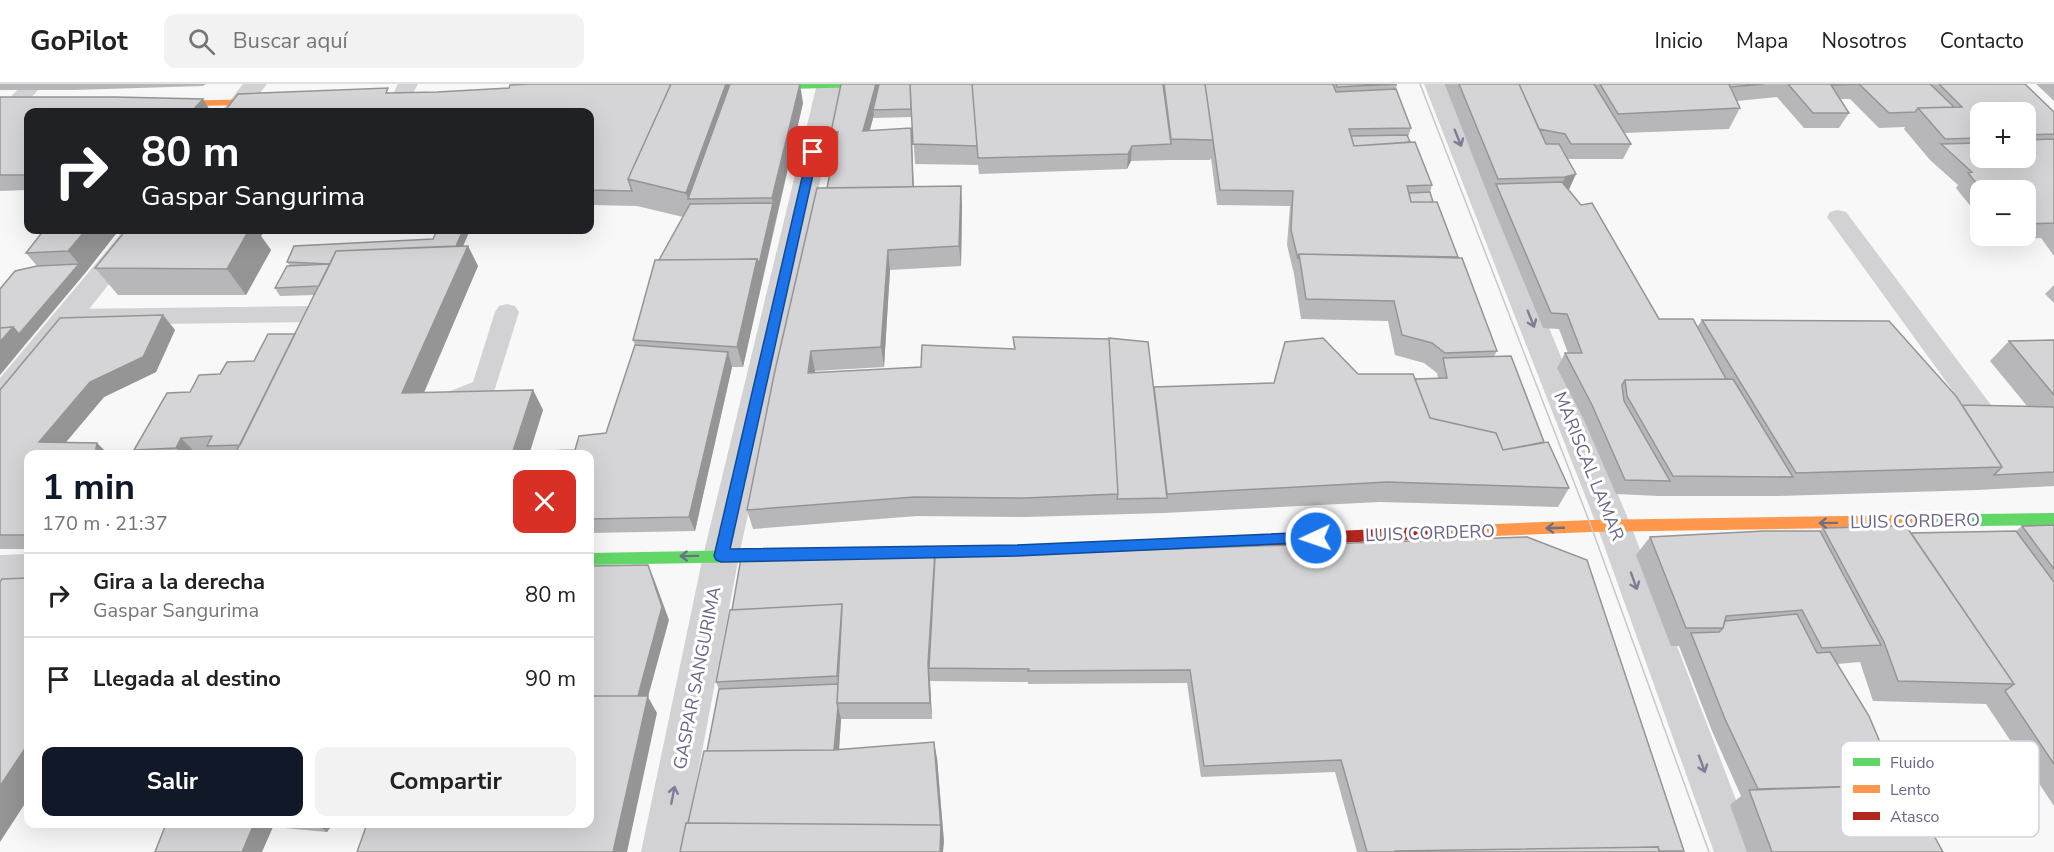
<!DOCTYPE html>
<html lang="es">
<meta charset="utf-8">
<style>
body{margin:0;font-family:"Nunito Sans",sans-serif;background:#f2f2f2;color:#222;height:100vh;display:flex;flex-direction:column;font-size:22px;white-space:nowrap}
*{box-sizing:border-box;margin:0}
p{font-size:20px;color:#767676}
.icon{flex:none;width:33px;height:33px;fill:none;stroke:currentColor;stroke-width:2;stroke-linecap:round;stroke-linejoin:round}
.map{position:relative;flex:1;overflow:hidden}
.drawer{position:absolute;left:24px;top:366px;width:570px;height:378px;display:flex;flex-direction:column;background:#fff;border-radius:12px;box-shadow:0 6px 24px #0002}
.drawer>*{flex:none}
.banner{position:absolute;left:24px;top:24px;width:570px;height:126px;border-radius:12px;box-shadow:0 6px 24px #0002;background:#202124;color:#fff;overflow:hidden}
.tools{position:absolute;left:1970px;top:18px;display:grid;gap:12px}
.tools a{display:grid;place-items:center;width:66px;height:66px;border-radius:12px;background:#fff;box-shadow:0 6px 24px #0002;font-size:30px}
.pin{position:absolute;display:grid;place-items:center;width:51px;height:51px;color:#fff;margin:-26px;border-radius:12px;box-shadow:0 3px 9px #0006}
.me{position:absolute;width:66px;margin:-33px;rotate:267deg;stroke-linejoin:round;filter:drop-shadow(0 0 4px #0008)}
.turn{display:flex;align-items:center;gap:21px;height:126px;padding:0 18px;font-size:27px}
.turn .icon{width:78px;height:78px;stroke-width:2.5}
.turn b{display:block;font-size:42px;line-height:51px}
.round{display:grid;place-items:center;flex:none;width:63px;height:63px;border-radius:12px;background:#f2f2f2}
.overview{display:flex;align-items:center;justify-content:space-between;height:102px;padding:0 18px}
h1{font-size:36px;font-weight:700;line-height:45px;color:#111827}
.cta{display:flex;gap:12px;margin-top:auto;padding:12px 18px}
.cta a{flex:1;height:69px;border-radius:12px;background:#111827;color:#fff;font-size:24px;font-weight:700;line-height:69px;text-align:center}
.cta a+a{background:#f2f2f2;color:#222}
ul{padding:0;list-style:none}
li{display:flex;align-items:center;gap:18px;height:84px;padding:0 18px;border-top:2px solid #e0e0e0}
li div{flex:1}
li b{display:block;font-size:22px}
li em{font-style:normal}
header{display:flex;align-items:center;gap:36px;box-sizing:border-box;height:84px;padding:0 30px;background:#fff;border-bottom:2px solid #e0e0e0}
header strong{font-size:28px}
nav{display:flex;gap:33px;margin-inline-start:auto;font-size:21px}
.search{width:420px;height:54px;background:#f2f2f2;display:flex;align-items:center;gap:15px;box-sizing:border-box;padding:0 21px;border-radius:12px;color:#767676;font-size:22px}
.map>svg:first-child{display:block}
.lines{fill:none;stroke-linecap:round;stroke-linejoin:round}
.lane{fill:#d2d1d3;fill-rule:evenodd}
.street{fill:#d2d1d3;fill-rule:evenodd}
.fast{fill:#63d668;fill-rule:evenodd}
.slow{fill:#ff974d;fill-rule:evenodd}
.jam{fill:#b3261e;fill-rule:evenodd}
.tram{stroke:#c7c8ca;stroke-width:1.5}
.wall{fill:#b7b7b9;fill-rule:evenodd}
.shaded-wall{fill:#959596}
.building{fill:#d5d5d7;stroke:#959596;stroke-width:1.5}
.oneway{stroke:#807b97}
.oneway2{stroke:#6a7185}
.route{fill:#1a73e8;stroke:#114b97;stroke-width:1.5}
.labels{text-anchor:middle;stroke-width:6;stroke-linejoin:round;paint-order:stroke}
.street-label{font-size:18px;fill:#6b6688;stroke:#fff}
.key{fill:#fff;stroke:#d3d1db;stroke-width:1.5}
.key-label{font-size:16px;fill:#6b6688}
</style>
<header>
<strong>GoPilot</strong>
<div class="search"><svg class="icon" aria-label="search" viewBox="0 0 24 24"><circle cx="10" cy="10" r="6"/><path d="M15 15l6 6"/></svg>Buscar aquí</div>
<nav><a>Inicio</a><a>Mapa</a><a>Nosotros</a><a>Contacto</a></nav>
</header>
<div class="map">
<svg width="2054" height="768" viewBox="0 0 2054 768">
<rect width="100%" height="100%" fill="#f7f8f7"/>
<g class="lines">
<path class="lane" d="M 23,0 L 44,0 L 20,25 L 6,25 L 3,21 Z
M 398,0 L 418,0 L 408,18 L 394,18 L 391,14 Z
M 1838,126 L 1846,128 L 1997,329 L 2001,336 L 1997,343 L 1988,346 L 1979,343 L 1827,133 L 1830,128 Z
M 507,220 L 515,222 L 519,228 L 493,311 L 442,331 L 433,328 L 429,321 L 433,314 L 473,298 L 495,228 L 499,222 Z
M 309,222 L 317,224 L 321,230 L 317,236 L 309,238 L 68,241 L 59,239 L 56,233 L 59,227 L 68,225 Z"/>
<path class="street" d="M 243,0 L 267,0 L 245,28 L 221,28 Z
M 817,0 L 841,0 L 739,472 L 683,768 L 641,768 L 703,472 Z
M 1424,0 L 1448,0 L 1631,442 L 1756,768 L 1714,768 L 1597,442 Z
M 124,146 L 152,146 L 11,323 L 0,327 L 0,294 Z
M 28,470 L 28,500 L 0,501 L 0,471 Z"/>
<path class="fast" d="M 757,0 L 866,0 L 861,3 L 755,6 L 750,3 Z
M 2054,429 L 2054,441 L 1909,443 L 1904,441 L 1902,437 L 1904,433 L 1909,431 Z
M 1143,456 L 1148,458 L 1150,462 L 1148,466 L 1143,468 L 1017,473 L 590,481 L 590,469 L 1017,461 Z"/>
<path class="slow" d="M 275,15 L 279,16 L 279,20 L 162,23 L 157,20 L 162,17 Z
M 1909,431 L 1914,433 L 1916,437 L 1914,441 L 1909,443 L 1591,448 L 1445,454 L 1440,452 L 1438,448 L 1440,444 L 1445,442 L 1591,436 Z"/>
<path class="jam" d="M 1445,442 L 1450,444 L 1452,448 L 1450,452 L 1445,454 L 1143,468 L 1138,466 L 1136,462 L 1138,458 L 1143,456 Z"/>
<path class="tram" d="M 1420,0 L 1591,442 L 1709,768"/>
</g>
<path class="wall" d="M 0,0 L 206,0 L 203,2 L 73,6 L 0,6 Z
M 841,0 L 1397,0 L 1396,5 L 1411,44 L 1408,53 L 1432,101 L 1430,108 L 1433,118 L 1458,173 L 1497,267 L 1494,272 L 1569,404 L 1558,423 L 1380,418 L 1164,429 L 1025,433 L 917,432 L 753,445 L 747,426 L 827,104 L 835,63 L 834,63 L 831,48 ZM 874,31 L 874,34 L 912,33 L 915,80 L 978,81 L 979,90 L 1127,85 L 1131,77 L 1169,76 L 1210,76 L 1211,74 L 1217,121 L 1290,122 L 1287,161 L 1294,190 L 1301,235 L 1388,237 L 1395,271 L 1424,279 L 1437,289 L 1438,294 L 1415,295 L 1358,290 L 1274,299 L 1154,303 L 1154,307 L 1013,253 L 1014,265 L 921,283 L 815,289 L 815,287 L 884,283 L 890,186 L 961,182 L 962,122 L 961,102 L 914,103 L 912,59 L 870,46 Z
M 1445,0 L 2025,0 L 2054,28 L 2054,172 L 2041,154 L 1997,156 L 1994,152 L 2025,152 L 2025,106 L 1980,106 L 1980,134 L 1956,104 L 1958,101 L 1930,76 L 1904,45 L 1905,43 L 1879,44 L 1850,15 L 1840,15 L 1849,29 L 1839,44 L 1804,44 L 1777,13 L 1737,17 L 1740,24 L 1729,45 L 1624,49 L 1631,60 L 1623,75 L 1568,75 L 1569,106 L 1659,235 L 1697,243 L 1702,236 L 1962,321 L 2027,322 L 1990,277 L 2009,257 L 2054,256 L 2054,402 L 1978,406 L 1776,412 L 1659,412 L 1616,410 L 1584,336 L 1557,284 L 1565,269 L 1568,269 L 1559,245 L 1543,244 L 1490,116 L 1445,1 ZM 1980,28 L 2025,28 L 2025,74 L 1980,74 Z
M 2036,0 L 2054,0 L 2054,17 L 2051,14 Z
M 390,9 L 803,19 L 743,283 L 732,283 L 695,447 L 590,449 L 590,370 L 214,370 L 211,368 L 195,368 L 194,370 L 139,370 L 134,366 L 190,308 L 220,290 L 254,277 L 295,250 L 315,211 L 280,212 L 275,204 L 290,182 L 287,178 L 468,162 L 478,182 L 424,309 L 533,306 L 543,326 L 530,368 L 575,366 L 606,349 L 635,261 L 633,256 L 659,176 L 683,133 L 637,122 L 590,121 L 590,28 Z
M 0,13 L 28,28 L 28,106 L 0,107 Z
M 44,146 L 119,146 L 86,188 L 0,291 L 37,182 L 26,169 Z
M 126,146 L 265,146 L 261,152 L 271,166 L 246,211 L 118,211 L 95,184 Z
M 2054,201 L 2054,219 L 2045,210 Z
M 163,231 L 175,246 L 156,288 L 104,313 L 66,358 L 97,359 L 108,370 L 28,370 L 28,465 L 0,465 L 0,306 Z
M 2054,441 L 2054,722 L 1986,620 L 1873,617 L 1860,578 L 1837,580 L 1898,701 L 1943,768 L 1747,768 L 1730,721 L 1741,712 L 1712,647 L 1679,562 L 1680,562 L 1671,562 L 1636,471 L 1650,453 L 1820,447 L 1823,444 L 1911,449 L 2016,447 L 2022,442 Z
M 935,473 L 1684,767 L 1682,768 L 1357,768 L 1335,688 L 1201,693 L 1187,599 L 1028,600 L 1028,598 L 930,597 L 932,635 L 841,635 L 839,666 L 937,674 L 944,758 L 688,739 L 707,667 L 719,605 L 716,598 Z
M 166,740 L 333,740 L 327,748 L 273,743 Z"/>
<path class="shaded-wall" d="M 726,0 L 736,0 L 688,115 L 686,109 Z
M 800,0 L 803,19 L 776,135 L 772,114 Z
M 876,0 L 879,0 L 873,26 L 874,31 L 865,62 L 863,47 Z
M 203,15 L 211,28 L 191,28 Z
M 911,44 L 912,59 L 914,122 L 913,106 Z
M 1132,62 L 1131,77 L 1127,85 L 1128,70 Z
M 1576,90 L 1567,110 L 1556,113 L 1565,93 Z
M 961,102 L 962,122 L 961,182 L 959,162 Z
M 773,119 L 776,135 L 743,283 L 737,263 L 757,175 Z
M 86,146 L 119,146 L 86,188 L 27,258 L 19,250 L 79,180 L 68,167 Z
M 245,146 L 265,146 L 261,152 L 271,166 L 246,211 L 227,185 Z
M 463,146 L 470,146 L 454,184 L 450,175 Z
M 468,162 L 478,182 L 415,329 L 402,309 Z
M 888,166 L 890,186 L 884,283 L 881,263 Z
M 163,231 L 175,246 L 156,288 L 104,313 L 56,370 L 39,358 L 90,298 Z
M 13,243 L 27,258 L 0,291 L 0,258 Z
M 811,267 L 815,287 L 813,309 L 808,289 Z
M 728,268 L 732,283 L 695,447 L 689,433 Z
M 533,306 L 543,326 L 529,370 L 512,370 Z
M 181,354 L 195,368 L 194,370 L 182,370 L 176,364 Z
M 97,359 L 108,370 L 95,370 Z
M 935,468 L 937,487 L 929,584 L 930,597 L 932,635 L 930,619 L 928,580 Z
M 648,481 L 654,495 L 669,536 L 648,613 L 657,629 L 627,768 L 613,768 L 637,617 Z
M 838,623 L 841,635 L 838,682 L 834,670 Z
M 934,658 L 937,674 L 944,758 L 943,768 L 940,768 Z
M 28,660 L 28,715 L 0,758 L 0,702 Z
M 254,740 L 268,740 L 273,743 L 262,768 L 242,768 Z
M 316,740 L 333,740 L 327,748 Z"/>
<path class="building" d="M 528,0 L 671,0 L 628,95 L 632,107 L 590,106 L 590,28 L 224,28 L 238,10 L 388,4 L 386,9 L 437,8 L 509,4 L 510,1 Z
M 671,0 L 726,0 L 686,109 L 628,95 Z
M 730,0 L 800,0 L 772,114 L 688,115 Z
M 841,0 L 876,0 L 863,47 L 911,44 L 913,103 L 827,104 L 838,48 L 831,48 Z
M 879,0 L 910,0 L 911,25 L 873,26 Z
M 910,0 L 972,0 L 977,62 L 913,60 Z
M 972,0 L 1163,0 L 1171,60 L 1132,62 L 1128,70 L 978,74 Z
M 1164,0 L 1205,0 L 1213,56 L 1171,55 Z
M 1205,0 L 1333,0 L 1336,8 L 1396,5 L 1411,44 L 1349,45 L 1354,62 L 1415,58 L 1432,101 L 1407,102 L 1411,118 L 1437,118 L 1458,173 L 1299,170 L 1298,175 L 1291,146 L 1293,107 L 1220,106 Z
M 1336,0 L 1397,0 L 1337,3 Z
M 1459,0 L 1519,0 L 1546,60 L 1559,60 L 1576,90 L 1565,93 L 1498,95 Z
M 1519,0 L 1594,0 L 1631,60 L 1571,60 L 1565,50 L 1539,45 Z
M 1600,0 L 1729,0 L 1740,24 L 1618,30 Z
M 1729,0 L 1764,0 L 1730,3 Z
M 1788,0 L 1930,0 L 1954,23 L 1918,24 L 1915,28 L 1889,29 L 1859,0 L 1831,1 L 1849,29 L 1813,29 Z
M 1939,0 L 2025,0 L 2054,28 L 2054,50 L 2025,51 L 2025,28 L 1980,28 L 1980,54 L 1945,55 L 1918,24 L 1962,23 Z
M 0,13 L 115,13 L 203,15 L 191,28 L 28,28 L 28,91 L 0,91 Z
M 1407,51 L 1410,58 L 1354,62 L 1351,52 Z
M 2054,55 L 2054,139 L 2025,140 L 2025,106 L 1982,106 L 1968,89 L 1972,88 L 1941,60 L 1980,59 L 1980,74 L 2025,74 L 2025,56 Z
M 1562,98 L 1581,121 L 1592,119 L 1659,235 L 1693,235 L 1726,295 L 1625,296 L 1622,301 L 1624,317 L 1670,397 L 1625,396 L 1592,321 L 1565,269 L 1582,269 L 1567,230 L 1551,229 L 1496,100 Z
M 961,102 L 959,162 L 888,166 L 881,263 L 811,267 L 808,289 L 921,283 L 922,261 L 1015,265 L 1013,253 L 1109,255 L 1118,410 L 1025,414 L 914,413 L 747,426 L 774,291 L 817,104 Z
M 1430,108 L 1433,118 L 1411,118 L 1409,109 Z
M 773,119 L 759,180 L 757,175 L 659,176 L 690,120 Z
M 44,146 L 86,146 L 68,167 L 26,169 Z
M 126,146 L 249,146 L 227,185 L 95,184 Z
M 437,146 L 463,146 L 456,162 L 336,167 L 330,180 L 287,178 L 294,162 L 433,155 Z
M 468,162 L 402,309 L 533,306 L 512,370 L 235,370 L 336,167 Z
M 1299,170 L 1462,174 L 1497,267 L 1445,269 L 1432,259 L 1402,251 L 1394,217 L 1306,215 Z
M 757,175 L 737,263 L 633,256 L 655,176 Z
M 79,180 L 19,250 L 13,243 L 0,244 L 0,205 L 15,187 L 37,182 Z
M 330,180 L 319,202 L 275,204 L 287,182 Z
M 163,231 L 143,273 L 90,298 L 39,358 L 97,359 L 95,370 L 28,370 L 28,451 L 0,451 L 0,306 L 60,234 Z
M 1702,236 L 1889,237 L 1956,312 L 2002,383 L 1796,389 Z
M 13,243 L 0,258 L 0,244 Z
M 268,250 L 295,250 L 240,361 L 207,362 L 212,352 L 181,354 L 176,364 L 134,366 L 167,309 L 190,308 L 199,291 L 220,290 L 227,278 L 254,277 Z
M 1109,254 L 1148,258 L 1167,414 L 1117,415 L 1118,410 Z
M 1323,254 L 1358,290 L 1413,290 L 1430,334 L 1496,349 L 1503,366 L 1548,358 L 1569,404 L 1387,398 L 1167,410 L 1154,303 L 1274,299 L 1285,258 Z
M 2054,256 L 2054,311 L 2009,257 Z
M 635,261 L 728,268 L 689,433 L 590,435 L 590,370 L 516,370 L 517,368 L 575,366 L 579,352 L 606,349 Z
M 1511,272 L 1544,358 L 1503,366 L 1496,349 L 1430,334 L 1415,295 L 1447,294 L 1443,274 Z
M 1733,295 L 1793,393 L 1673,392 L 1627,312 L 1625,296 Z
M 1962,321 L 2053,323 L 2054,324 L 2054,388 L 1994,391 L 2002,383 Z
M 2054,441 L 2054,485 L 2022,442 Z
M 1906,442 L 2014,600 L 1898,597 L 1884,558 L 1823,444 Z
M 1764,447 L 1820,447 L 1881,561 L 1822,564 L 1802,526 L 1726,532 L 1723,544 L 1686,544 L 1650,453 Z
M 2016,447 L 2054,498 L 2054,680 L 2005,607 L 2014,600 L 1911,449 Z
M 1527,453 L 1587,476 L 1684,767 L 1659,767 L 1658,763 L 1395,767 L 1394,768 L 1367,768 L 1341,676 L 1204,682 L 1190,586 L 1028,587 L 1029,585 L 929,584 L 935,473 Z
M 935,468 L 928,580 L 930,619 L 837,619 L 842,523 L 842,520 L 732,526 L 741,474 Z
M 648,481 L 662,523 L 638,612 L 590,612 L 590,482 Z
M 28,494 L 28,660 L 0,702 L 0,498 L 2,495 Z
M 842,520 L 837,592 L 716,598 L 730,526 Z
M 1797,530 L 1817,569 L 1830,568 L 1869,632 L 1898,701 L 1758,705 L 1725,635 L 1691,549 L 1719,548 L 1723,544 L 1725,537 Z
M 838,600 L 837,619 L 838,623 L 834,666 L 707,667 L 719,605 Z
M 590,612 L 648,612 L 613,768 L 357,768 L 367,740 L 590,740 Z
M 934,658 L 941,744 L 941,741 L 688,739 L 704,667 L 833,666 Z
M 1906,701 L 1943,768 L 1772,768 L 1749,706 Z
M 686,739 L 941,741 L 940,768 L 680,768 Z
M 166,740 L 254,740 L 242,768 L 155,768 Z
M 1658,763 L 1660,768 L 1395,768 L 1395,767 Z"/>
<defs><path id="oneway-shaft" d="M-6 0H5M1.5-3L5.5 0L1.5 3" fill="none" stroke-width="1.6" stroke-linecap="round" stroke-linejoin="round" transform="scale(1.5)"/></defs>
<g class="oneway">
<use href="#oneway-shaft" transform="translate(1458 54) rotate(68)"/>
<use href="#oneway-shaft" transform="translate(1531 235) rotate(68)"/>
<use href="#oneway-shaft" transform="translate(1634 497) rotate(70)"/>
<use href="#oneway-shaft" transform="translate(1702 680) rotate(70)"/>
<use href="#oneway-shaft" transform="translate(673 711) rotate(-79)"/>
</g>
<g class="oneway2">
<use href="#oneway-shaft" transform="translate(1828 439) rotate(179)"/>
<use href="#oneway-shaft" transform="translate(1555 444) rotate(178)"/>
<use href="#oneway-shaft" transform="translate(689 472) rotate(179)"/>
</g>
<path class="route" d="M 813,65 L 818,68 L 730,465 L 1017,461 L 1316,448 L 1321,450 L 1323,454 L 1321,458 L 1017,472 L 721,478 L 716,476 L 714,472 L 808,68 Z"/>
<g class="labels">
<g class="street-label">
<text transform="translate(1589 382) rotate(68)" y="6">MARISCAL LAMAR</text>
<text transform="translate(1915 437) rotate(-1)" y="6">LUIS CORDERO</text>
<text transform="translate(1430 449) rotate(-2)" y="6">LUIS CORDERO</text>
<text transform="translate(697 594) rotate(-79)" y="6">GASPAR SANGURIMA</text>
</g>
</g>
<rect x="1841" y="657" width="198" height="96" rx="9" class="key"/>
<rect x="1853" y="674" width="27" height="8" fill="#63d668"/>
<rect x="1853" y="701" width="27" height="8" fill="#ff974d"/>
<rect x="1853" y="728" width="27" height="8" fill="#b3261e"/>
<g class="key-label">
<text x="1890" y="684">Fluido</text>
<text x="1890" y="711">Lento</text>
<text x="1890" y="738">Atasco</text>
</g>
</svg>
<div class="tools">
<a>+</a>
<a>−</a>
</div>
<div class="pin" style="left:813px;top:68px;background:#d93025"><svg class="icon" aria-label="arrive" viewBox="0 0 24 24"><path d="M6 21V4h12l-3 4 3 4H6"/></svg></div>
<svg class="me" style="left:1316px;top:454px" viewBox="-20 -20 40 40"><circle r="17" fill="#1a73e8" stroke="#fff" stroke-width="3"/><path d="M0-11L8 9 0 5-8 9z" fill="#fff"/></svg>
<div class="banner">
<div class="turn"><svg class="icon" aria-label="right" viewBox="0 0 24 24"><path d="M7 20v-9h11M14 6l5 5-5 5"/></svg><div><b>80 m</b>Gaspar Sangurima</div></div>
</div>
<section class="drawer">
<div class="overview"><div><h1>1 min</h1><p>170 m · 21:37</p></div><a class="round" style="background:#d93025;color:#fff"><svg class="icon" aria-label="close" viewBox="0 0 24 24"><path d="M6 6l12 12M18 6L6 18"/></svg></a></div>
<ul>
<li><svg class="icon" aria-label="right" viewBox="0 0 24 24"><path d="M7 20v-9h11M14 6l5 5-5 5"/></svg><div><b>Gira a la derecha</b><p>Gaspar Sangurima</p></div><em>80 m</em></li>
<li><svg class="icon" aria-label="arrive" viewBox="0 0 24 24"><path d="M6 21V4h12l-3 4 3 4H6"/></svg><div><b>Llegada al destino</b></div><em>90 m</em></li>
</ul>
<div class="cta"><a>Salir</a><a>Compartir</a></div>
</section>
</div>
